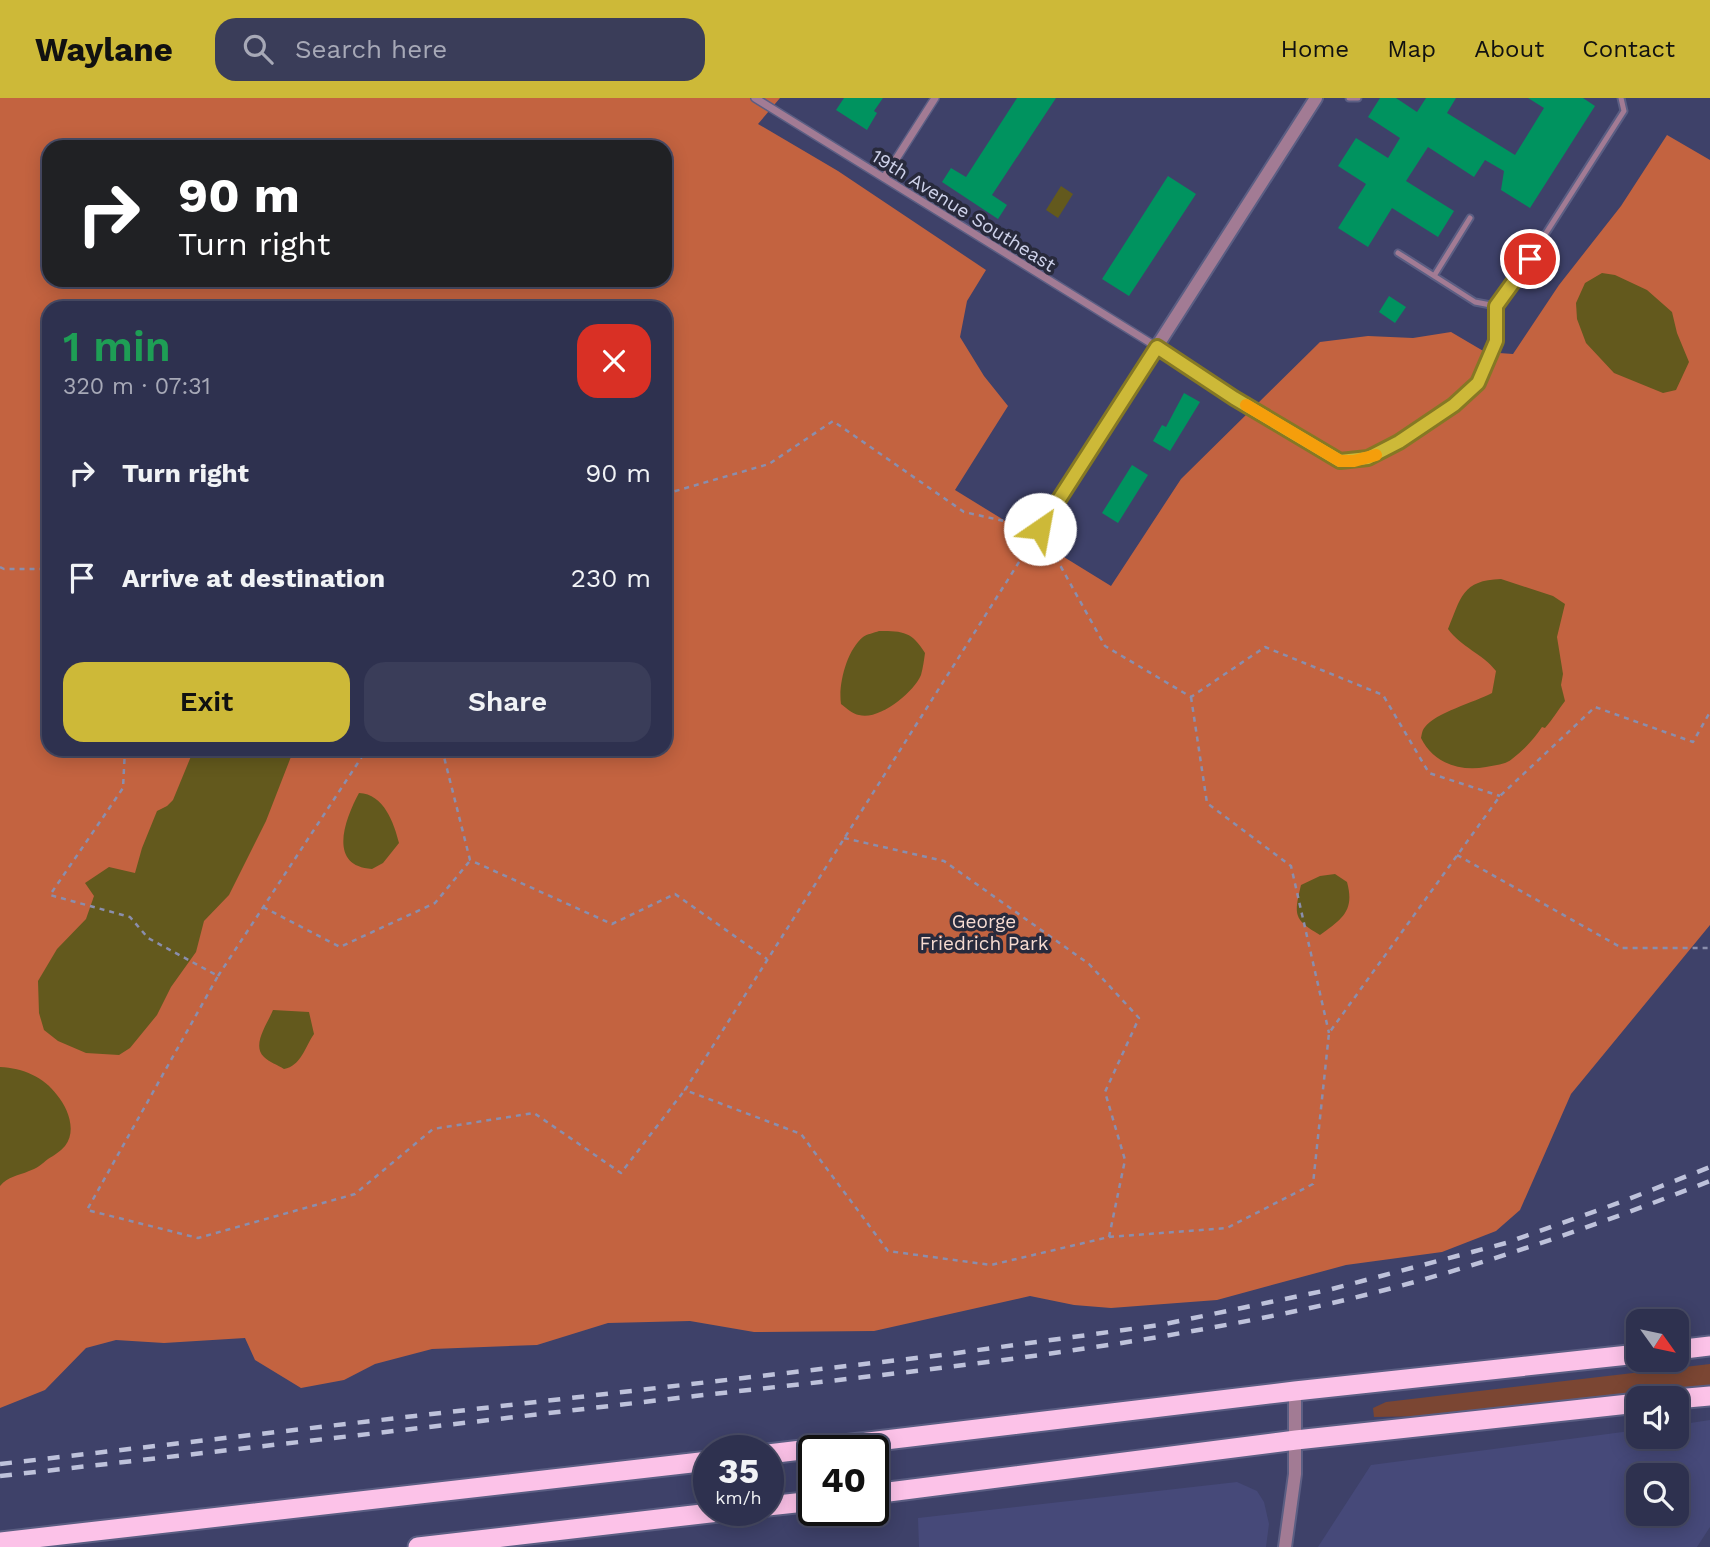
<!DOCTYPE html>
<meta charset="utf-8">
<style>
body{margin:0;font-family:"Work Sans",sans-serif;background:#3a3d59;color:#f1f3f6;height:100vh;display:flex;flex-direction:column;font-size:26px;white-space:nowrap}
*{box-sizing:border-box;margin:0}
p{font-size:23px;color:#a7a9b7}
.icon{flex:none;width:38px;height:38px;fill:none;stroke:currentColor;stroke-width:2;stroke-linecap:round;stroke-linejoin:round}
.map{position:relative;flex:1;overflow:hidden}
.sheet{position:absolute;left:42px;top:203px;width:630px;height:455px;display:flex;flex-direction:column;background:#2e314f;border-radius:21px;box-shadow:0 4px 18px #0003,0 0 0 2px #494c66}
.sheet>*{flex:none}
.guide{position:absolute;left:42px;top:42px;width:630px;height:147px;border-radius:21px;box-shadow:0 4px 18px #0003,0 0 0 2px #494c66;background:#202124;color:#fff;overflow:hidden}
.needle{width:46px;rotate:123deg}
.tools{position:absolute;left:1626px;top:1211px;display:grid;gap:14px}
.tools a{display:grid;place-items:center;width:63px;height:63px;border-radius:14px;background:#2e314f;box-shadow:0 4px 18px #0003,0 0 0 2px #494c66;font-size:35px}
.speed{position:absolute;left:693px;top:1337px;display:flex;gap:14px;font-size:35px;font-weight:700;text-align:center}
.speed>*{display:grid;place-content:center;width:91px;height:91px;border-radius:50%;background:#2e314f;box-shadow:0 4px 18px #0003,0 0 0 2px #494c66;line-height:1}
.speed small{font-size:18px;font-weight:400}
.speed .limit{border:4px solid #111;border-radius:10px;background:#fff;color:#111}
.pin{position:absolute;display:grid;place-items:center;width:60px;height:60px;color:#fff;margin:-30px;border:4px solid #fff;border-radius:50%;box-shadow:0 2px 7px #0007}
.me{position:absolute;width:77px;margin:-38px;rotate:33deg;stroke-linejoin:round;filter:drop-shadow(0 0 5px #0008)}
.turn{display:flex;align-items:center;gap:24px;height:147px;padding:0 21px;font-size:32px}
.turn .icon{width:91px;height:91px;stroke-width:2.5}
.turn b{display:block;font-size:49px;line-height:60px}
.round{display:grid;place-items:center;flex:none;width:74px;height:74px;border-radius:21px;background:#3a3d59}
.overview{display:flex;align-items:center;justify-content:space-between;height:119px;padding:0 21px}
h1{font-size:42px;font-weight:600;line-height:52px;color:#1e9e55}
.cta{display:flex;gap:14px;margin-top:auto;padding:14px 21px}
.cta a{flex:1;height:80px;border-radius:21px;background:#cdb938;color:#111;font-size:28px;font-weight:600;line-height:80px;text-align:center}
.cta a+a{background:#3a3d59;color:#f1f3f6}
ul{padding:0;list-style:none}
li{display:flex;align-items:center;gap:21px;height:105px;padding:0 21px}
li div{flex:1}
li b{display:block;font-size:26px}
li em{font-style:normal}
header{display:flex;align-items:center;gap:42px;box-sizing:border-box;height:98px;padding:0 35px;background:#cdb938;color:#111}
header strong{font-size:33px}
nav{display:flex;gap:38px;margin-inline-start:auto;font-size:24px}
.search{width:490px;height:63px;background:#3a3d59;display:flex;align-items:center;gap:18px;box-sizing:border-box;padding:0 24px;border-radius:21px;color:#a7a9b7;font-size:26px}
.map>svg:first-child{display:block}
.built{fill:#464979;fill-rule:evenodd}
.green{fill:#7b4633}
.forest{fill:#c36340;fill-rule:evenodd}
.water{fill:#63591d}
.building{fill:#00935f}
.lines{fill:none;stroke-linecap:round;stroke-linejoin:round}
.service-casing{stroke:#5b5e83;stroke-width:9}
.minor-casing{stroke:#5b5e83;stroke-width:10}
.tertiary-casing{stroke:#5b5e83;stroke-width:16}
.trunk-casing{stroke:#5b5e83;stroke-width:23}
.path{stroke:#8a8ead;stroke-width:2.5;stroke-dasharray:5 5;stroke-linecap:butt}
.service{stroke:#a27b94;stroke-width:5}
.minor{stroke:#a27b94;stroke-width:7}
.tertiary{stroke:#a27b94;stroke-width:12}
.trunk{stroke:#fcc2e8;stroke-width:19}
.rail{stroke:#bec2db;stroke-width:4.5;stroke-dasharray:12 12;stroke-linecap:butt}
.route-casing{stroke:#857824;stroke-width:18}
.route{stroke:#cdb938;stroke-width:12}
.slow{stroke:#f59e0b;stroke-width:12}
.labels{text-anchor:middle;stroke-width:7;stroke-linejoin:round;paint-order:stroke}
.street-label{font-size:19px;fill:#ced2ea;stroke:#282a3c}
.park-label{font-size:19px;fill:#f7dcd2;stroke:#282a3c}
</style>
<header>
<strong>Waylane</strong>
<div class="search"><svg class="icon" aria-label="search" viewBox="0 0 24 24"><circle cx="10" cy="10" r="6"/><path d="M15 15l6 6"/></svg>Search here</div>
<nav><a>Home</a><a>Map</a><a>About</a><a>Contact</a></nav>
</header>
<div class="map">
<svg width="1710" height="1449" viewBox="0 0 1710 1449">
<rect width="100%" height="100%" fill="#3e4169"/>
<path class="built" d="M 1710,1322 L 1710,1429 L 1697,1449 L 1318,1449 L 1371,1367 L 1638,1332 L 1638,1339 L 1676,1339 L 1677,1327 ZM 1638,1377 L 1676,1377 L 1676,1416 L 1638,1416 Z
M 1237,1384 L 1257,1393 L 1264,1404 L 1269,1426 L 1266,1449 L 919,1449 L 918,1420 Z"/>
<path class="green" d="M 1710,1266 L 1710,1287 L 1432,1318 L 1374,1319 L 1373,1310 L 1386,1304 Z"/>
<path class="forest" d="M 0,0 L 780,0 L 758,26 L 838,73 L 986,172 L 967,203 L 960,239 L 984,278 L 1008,308 L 955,392 L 1111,488 L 1181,381 L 1320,244 L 1368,238 L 1413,240 L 1451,234 L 1485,254 L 1513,256 L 1559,187 L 1621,108 L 1667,37 L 1710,62 L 1710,827 L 1571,996 L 1520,1112 L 1496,1133 L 1442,1154 L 1346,1167 L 1217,1202 L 1111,1210 L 1074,1207 L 1030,1198 L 874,1233 L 754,1234 L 690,1223 L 608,1225 L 537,1247 L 432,1251 L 375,1266 L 344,1282 L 301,1290 L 255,1262 L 245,1240 L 164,1245 L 116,1242 L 86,1250 L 45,1292 L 0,1310 ZM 49,49 L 665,49 L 665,182 L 49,182 ZM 49,210 L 665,210 L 665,651 L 49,651 Z"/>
<path class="water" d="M 1061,88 L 1073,96 L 1058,120 L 1046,112 Z
M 1602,175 L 1615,177 L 1647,192 L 1672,214 L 1677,235 L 1689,264 L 1676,292 L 1663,295 L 1614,275 L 1586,245 L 1577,221 L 1576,205 L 1585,185 Z
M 1501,481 L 1553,498 L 1565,506 L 1557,539 L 1563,576 L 1561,587 L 1565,603 C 1558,612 1553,621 1545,630 L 1542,629 C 1534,641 1524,652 1512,661 C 1505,667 1495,667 1486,669 C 1460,674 1433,665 1421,640 C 1422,636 1422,632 1425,629 C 1435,615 1475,604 1492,595 L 1496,573 C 1483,556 1461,549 1448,531 C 1461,500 1462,482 1501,481 Z
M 879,533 C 904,533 912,534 925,555 C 924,562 923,570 921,577 C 914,594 879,623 859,617 C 853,616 846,610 841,606 C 838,586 847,552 863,539 C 867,536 874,535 879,533 Z
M 194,651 L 294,651 L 266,723 L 229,797 L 204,823 L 196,854 L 171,889 L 157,917 L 130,950 L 119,957 L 86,955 L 58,943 L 44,932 L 39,915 L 38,883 L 57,851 L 86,821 L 94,798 L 85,785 L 109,769 L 135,775 L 142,750 L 157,713 L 167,708 L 173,702 Z
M 359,695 C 384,696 394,725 399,745 L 383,765 L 372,771 C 327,768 345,721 359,695 Z
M 1335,776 L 1347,784 C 1355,813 1342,821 1320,837 C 1293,821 1294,817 1301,787 L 1320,778 Z
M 273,912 L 309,914 L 314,936 C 305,949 301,968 284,971 C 278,967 269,964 264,959 C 251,947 268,925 273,912 Z
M 0,969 C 23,970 44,979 57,997 C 68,1010 77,1033 65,1048 C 61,1053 53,1058 48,1061 C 42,1066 36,1071 29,1073 C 18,1078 8,1078 0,1088 Z"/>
<path class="building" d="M 844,0 L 883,0 L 874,13 L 877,15 L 867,32 L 836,12 Z
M 1017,0 L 1056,0 L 992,97 L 1007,107 L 998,121 L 942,84 L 951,70 L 966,79 Z
M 1380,0 L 1396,0 L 1417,14 L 1426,0 L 1456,0 L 1447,15 L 1515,57 L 1544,10 L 1528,0 L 1583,0 L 1595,8 L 1530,110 L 1501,92 L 1504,73 L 1485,62 L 1474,79 L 1428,49 L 1406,83 L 1454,113 L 1438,139 L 1392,110 L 1368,149 L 1338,130 L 1366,86 L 1338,68 L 1356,40 L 1388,60 L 1400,40 L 1368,19 Z
M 1168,78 L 1196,96 L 1129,198 L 1102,181 Z
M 1389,198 L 1406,209 L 1395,225 L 1379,214 Z
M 1184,295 L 1200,304 L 1170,353 L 1153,343 L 1162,327 L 1166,329 Z
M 1132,367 L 1148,377 L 1118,425 L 1102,415 Z"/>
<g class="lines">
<defs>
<path id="service" d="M 1349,0 L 1358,0
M 1398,155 L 1475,204 L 1496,208 L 1516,182 L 1624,13 L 1621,0
M 1434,178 L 1470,120
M 1157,249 L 1234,300 L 1340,363 C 1349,363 1358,363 1367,360 C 1393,353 1461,307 1478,285 C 1496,262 1496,236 1496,208"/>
<path id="minor" d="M 755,0 L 1157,249
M 884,80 L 935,0"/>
<path id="tertiary" d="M 1040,431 L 1316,0
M 1285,1449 L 1295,1376 L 1295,1293"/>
<path id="trunk" d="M 1676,1252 L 1710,1248
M 1676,1301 L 1710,1298
M 768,1356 L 1295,1293 L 1638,1256
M 873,1396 L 1296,1342 L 1638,1305
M 768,1408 L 814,1403
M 0,1444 L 709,1363
M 418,1449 L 736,1412"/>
</defs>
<use href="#service" class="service-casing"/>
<use href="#minor" class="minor-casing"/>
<use href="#tertiary" class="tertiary-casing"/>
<use href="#trunk" class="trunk-casing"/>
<path class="path" d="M 665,396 L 769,366 L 833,323 L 964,414 L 1026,428
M 1046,442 L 1105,548 L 1191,599 L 1265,549 L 1383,597 L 1429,675 L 1500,698
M 0,469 L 4,471 L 49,471
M 1191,599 L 1207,705 L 1291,768 L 1329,935
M 125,651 L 123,690 L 50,797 L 130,819 L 148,840 L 218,878 L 87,1112 L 198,1140 L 355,1096 L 433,1031 L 534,1015 L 621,1075 L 684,993
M 442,651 L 470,762 L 612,826 L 675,796 L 767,861
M 844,740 L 944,763 L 1089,866 L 1139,920 L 1105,994 L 1125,1062 L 1109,1139 L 991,1167 L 888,1153 L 801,1036 L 685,992 L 1033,442
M 1457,757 L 1622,850 L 1710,850
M 263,809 L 340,849 L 435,805 L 469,764
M 218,878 L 367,651
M 1109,1139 L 1227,1130 L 1313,1086 L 1329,935 L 1500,698 L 1595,609 L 1693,644 L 1710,614"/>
<use href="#service" class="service"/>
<use href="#minor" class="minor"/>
<use href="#tertiary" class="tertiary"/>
<use href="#trunk" class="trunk"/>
<path class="rail" d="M 0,1366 L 942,1257 L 1160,1227 L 1328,1192 L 1506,1145 L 1621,1104 L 1710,1069
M 0,1378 C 232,1352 464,1325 695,1298 C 901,1275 1108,1254 1310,1210 C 1447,1180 1580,1134 1710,1083"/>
</g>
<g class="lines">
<defs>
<path id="route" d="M 1040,431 L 1157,249 L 1234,300 L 1340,363 L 1368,360 L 1399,344 L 1454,307 L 1478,285 L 1496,243 L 1496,208 L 1530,161"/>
</defs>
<use href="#route" class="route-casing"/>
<use href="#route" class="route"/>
<path class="slow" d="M 1246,307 L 1340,363 L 1354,363 L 1376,357"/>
</g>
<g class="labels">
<g class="street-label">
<text transform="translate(964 112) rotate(32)" y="7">19th Avenue Southeast</text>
</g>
<g class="park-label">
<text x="984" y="830">George<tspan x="984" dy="22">Friedrich Park</tspan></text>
</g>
</g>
</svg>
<div class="tools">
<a><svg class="needle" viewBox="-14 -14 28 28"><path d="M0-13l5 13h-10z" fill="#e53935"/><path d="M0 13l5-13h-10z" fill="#a7a9b7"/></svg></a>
<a><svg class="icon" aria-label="sound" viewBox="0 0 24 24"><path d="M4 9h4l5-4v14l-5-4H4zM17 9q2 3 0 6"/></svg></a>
<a><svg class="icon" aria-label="search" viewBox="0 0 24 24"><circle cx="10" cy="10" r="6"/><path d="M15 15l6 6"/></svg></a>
</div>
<div class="speed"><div>35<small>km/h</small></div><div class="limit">40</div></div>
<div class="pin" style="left:1530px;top:161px;background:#d93025"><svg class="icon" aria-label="arrive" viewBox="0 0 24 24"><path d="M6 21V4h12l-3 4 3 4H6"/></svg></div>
<svg class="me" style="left:1040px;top:431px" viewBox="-20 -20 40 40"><circle r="19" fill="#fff"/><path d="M0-13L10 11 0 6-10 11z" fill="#cdb938"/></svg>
<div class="guide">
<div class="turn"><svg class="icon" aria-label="right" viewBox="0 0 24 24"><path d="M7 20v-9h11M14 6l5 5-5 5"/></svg><div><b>90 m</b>Turn right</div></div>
</div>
<section class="sheet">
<div class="overview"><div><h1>1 min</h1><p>320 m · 07:31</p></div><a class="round" style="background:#d93025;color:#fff"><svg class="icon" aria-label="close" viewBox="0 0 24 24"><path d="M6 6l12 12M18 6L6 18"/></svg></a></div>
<ul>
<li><svg class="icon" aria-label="right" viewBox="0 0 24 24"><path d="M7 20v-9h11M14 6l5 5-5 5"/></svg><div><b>Turn right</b></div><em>90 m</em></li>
<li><svg class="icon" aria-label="arrive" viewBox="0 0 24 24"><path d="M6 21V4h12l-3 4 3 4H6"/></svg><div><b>Arrive at destination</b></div><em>230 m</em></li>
</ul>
<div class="cta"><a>Exit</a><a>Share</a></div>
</section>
</div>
